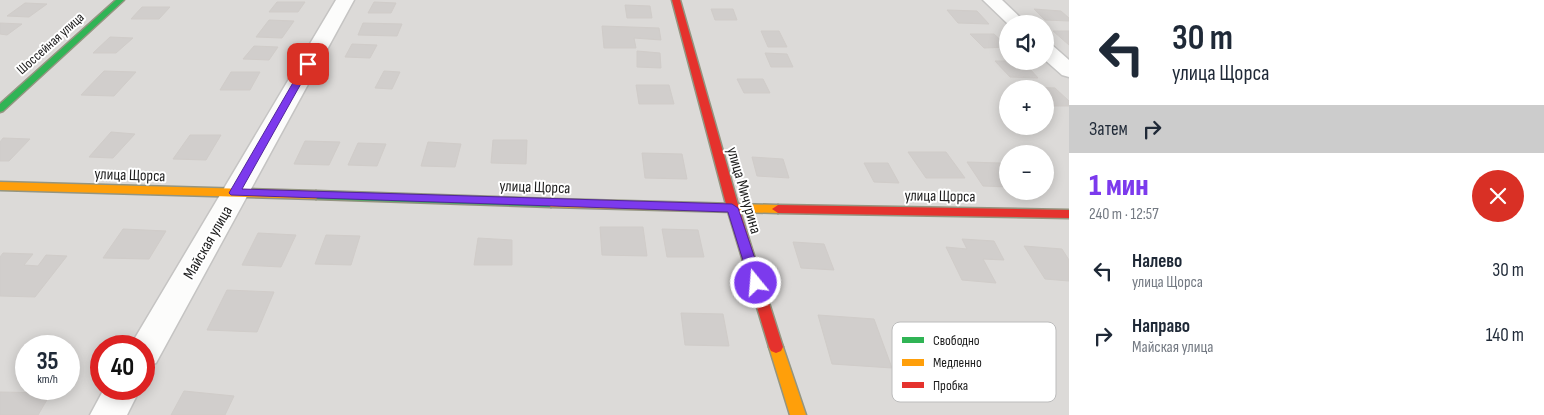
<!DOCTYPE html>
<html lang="ru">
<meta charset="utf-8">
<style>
body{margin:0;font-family:"Sofia Sans Condensed",sans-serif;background:#f2f2f3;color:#1f2937;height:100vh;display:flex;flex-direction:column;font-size:19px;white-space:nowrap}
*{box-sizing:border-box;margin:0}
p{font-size:16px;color:#747a83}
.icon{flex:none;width:28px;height:28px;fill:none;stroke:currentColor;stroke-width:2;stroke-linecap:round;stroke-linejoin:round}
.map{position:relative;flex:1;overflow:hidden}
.details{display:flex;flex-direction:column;background:#fff;width:475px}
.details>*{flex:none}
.banner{background:#fff;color:#1f2937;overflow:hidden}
.controls{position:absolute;left:999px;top:15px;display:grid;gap:10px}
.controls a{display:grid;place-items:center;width:55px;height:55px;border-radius:50%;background:#fff;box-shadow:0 2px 12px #0003;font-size:25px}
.speed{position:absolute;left:15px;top:335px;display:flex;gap:10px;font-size:25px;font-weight:700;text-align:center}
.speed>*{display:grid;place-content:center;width:65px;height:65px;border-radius:50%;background:#fff;box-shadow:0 2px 12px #0003;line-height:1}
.speed small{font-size:12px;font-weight:400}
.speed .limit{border:8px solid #d22;background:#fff;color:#111}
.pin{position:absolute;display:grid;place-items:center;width:42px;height:42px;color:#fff;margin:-21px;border-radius:10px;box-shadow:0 2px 8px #0006}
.me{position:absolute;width:55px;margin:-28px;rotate:343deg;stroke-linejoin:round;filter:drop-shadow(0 0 4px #0008)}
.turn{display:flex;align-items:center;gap:18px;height:105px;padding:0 20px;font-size:22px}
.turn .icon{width:65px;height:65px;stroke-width:2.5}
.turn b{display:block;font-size:35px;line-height:42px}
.then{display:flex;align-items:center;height:48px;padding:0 20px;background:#0003;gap:10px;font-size:19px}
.round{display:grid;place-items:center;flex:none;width:52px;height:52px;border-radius:26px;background:#f2f2f3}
.headline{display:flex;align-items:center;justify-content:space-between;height:85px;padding:0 20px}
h1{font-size:30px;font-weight:800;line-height:38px;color:#7c3aed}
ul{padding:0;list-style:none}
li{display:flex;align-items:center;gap:15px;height:65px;padding:0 20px}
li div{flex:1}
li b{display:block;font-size:19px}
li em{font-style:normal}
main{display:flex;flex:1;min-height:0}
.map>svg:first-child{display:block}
.residential{fill:#dcdad8;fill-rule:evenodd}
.building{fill:#d1cecc;stroke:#d0ccc9}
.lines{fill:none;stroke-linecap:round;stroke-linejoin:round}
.street-casing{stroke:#c5c4c3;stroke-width:3}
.fast-casing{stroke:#949580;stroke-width:3}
.slow-casing{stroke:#949580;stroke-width:3}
.jam-casing{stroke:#949580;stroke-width:3}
.street{fill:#fcfcfb;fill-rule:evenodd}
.fast{fill:#30b455;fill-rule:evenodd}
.slow{fill:#ff9f0a;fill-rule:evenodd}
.jam{fill:#e5322d;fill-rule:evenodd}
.route{fill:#7c3aed;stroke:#51269a}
.labels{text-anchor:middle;stroke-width:4;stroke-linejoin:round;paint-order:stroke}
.far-street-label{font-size:14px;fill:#1e1e1e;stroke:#fff}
.street-label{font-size:16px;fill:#1e1e1e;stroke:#fff}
.key{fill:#fff;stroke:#bcbcbc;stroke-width:1}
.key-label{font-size:14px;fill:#1e1e1e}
</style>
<main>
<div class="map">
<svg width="1069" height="415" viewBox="0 0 1069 415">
<rect width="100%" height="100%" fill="#edeae7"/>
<path class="residential" d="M 0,0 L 1069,0 L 1069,415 L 0,415 ZM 1008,24 L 1045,24 L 1045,61 L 1008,61 ZM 1008,89 L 1045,89 L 1045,126 L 1008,126 ZM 1008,154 L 1045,154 L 1045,191 L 1008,191 ZM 26,346 L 69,346 L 69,389 L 26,389 ZM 101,346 L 144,346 L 144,389 L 101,389 Z"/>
<path class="building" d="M 277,2 L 305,2 L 298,12 L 269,12 Z
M 374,2 L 396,3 L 391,13 L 368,13 Z
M 25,3 L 47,4 L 29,17 L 7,16 Z
M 625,5 L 650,6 L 652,18 L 627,18 Z
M 142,7 L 170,7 L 159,19 L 131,19 Z
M 711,9 L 733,9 L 737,20 L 715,20 Z
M 1034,9 L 1061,11 L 1069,18 L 1069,21 L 1045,20 Z
M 947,10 L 977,11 L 989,24 L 958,23 Z
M 269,20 L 294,21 L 282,38 L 256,37 Z
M 0,23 L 22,24 L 7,35 L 0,34 Z
M 363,23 L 402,24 L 397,36 L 358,35 Z
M 602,26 L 659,28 L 661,40 L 634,38 L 636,48 L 604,48 Z
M 761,31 L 779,31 L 787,47 L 768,47 Z
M 1053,31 L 1069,31 L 1069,45 Z
M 970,34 L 994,34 L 1008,47 L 984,48 Z
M 110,37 L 133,38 L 116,53 L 93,53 Z
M 352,44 L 377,45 L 370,58 L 345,57 Z
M 254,46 L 278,47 L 269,60 L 243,59 Z
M 637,51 L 660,53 L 661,68 L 637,67 Z
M 765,53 L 787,54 L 793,67 L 771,67 Z
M 995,61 L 1023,61 L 1038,78 L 1010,77 Z
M 104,71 L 136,72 L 114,96 L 81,95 Z
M 384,71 L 400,72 L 392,89 L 375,88 Z
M 231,72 L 260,72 L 250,90 L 220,90 Z
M 737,79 L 763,79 L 770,93 L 744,93 Z
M 636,85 L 669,85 L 674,104 L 639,104 Z
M 1026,87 L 1055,88 L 1069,101 L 1069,106 L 1045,106 L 1045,89 Z
M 111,132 L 135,134 L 113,158 L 89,157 Z
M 190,135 L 221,135 L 206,160 L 173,159 Z
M 3,138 L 30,139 L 9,161 L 0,161 L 0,142 Z
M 493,140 L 527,140 L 526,164 L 491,163 Z
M 305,141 L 340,142 L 329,165 L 294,164 Z
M 428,142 L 461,144 L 455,167 L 421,166 Z
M 358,143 L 386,144 L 377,166 L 348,165 Z
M 908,152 L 946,152 L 965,178 L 926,178 Z
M 642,153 L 682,154 L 687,179 L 645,178 Z
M 752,157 L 783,159 L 789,178 L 757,176 Z
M 967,162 L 1000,163 L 1008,174 L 1008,187 L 983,186 Z
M 864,163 L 888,163 L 899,183 L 874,182 Z
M 600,227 L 643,227 L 647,256 L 602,255 Z
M 123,229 L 166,231 L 149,259 L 103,258 Z
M 662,229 L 698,230 L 704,257 L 667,257 Z
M 258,233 L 296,235 L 281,267 L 242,265 Z
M 326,235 L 360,236 L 351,265 L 315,264 Z
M 478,238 L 512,240 L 512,265 L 474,265 Z
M 962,239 L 994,241 L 1004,260 L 983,259 L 996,283 L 962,280 L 946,247 L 967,249 Z
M 793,242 L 824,244 L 834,270 L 801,268 Z
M 1024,246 L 1062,249 L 1069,260 L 1069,281 L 1045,279 Z
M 3,253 L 33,254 L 24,265 L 38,266 L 46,255 L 67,256 L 35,297 L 0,296 L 0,257 Z
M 227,290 L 274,292 L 257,332 L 207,330 Z
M 681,313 L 723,314 L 729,346 L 685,345 Z
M 818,315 L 874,319 L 892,368 L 832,364 Z
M 184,391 L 234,396 L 225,415 L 171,415 Z
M 0,392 L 51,393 L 38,415 L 0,415 Z"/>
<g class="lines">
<defs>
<path id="street" d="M 336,0 L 354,0 L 156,363 L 144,367 L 144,346 L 131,346 L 132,343 Z
M 983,0 L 1002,0 L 1027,24 L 1008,24 Z
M 1045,43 L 1052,45 L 1069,60 L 1069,77 L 1062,75 L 1045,60 Z
M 104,389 L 140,389 L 127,415 L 90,415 Z"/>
<path id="fast" d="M 116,0 L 124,0 L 3,111 L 0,112 L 0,104 Z
M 316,191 L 551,199 L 557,203 L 551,207 L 316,199 L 310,195 Z"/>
<path id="slow" d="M 0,182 L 316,191 L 322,195 L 316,199 L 0,190 Z
M 551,199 L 778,205 L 784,209 L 778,213 L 551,207 L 545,203 Z
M 776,341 L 781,343 L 783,347 L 806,415 L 790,415 L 769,347 L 771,343 Z"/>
<path id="jam" d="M 672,0 L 680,0 L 739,208 L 783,347 L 781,351 L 776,353 L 771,351 L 769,347 L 727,208 Z
M 778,205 L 1069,210 L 1069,218 L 778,213 L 772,209 Z"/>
</defs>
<use href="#street" class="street-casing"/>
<use href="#fast" class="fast-casing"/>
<use href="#slow" class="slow-casing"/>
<use href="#jam" class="jam-casing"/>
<use href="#street" class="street"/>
<use href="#fast" class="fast"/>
<use href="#slow" class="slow"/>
<use href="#jam" class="jam"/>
</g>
<path class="route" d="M 305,62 L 312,64 L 242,189 L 732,204 L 738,208 L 763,283 L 761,287 L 756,289 L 752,287 L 750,283 L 728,212 L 231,195 L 229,193 Z"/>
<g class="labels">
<g class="far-street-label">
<text transform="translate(50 43) rotate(-42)" y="5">Шоссейная улица</text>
</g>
<g class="street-label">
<text transform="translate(130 174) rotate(2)" y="6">улица Щорса</text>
<text transform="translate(535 186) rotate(2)" y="6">улица Щорса</text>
<text transform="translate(745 190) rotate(74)" y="6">улица Мичурина</text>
<text transform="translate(940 195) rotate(1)" y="6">улица Щорса</text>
<text transform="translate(207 242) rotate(-60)" y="6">Майская улица</text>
</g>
</g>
<rect x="892" y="322" width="164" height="80" rx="8" class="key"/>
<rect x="902" y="337" width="22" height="6" fill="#30b455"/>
<rect x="902" y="359" width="22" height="7" fill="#ff9f0a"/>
<rect x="902" y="382" width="22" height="6" fill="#e5322d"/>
<g class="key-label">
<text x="933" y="345">Свободно</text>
<text x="933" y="367">Медленно</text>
<text x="933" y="390">Пробка</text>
</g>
</svg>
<div class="controls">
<a><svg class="icon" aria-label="sound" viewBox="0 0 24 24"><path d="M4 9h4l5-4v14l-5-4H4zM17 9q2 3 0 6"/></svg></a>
<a>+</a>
<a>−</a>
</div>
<div class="speed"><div>35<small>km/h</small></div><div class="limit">40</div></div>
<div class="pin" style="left:308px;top:64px;background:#d93025"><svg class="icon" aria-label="arrive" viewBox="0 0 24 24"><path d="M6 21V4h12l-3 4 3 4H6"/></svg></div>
<svg class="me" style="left:756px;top:283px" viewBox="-20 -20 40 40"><circle r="17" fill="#7c3aed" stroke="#fff" stroke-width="3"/><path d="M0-11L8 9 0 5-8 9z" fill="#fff"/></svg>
</div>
<section class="details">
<div class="banner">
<div class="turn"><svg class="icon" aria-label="left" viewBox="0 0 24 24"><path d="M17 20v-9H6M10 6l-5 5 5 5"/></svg><div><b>30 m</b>улица Щорса</div></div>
<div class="then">Затем<svg class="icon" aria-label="right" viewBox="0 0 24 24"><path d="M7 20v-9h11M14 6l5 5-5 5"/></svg></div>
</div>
<div class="headline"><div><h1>1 мин</h1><p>240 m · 12:57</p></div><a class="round" style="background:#d93025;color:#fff"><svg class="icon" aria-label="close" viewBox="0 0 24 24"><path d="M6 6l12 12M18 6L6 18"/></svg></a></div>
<ul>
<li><svg class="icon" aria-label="left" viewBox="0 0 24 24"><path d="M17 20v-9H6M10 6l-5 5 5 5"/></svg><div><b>Налево</b><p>улица Щорса</p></div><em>30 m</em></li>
<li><svg class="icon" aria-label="right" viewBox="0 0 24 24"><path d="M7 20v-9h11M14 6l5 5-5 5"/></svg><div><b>Направо</b><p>Майская улица</p></div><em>140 m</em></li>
</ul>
</section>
</main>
